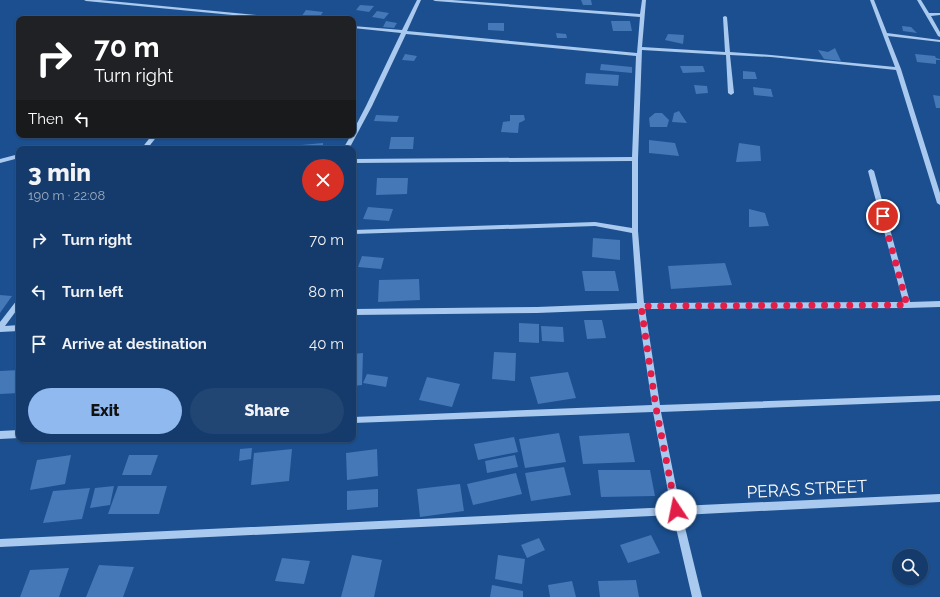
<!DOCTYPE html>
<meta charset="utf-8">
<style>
body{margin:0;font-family:Raleway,sans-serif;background:#214673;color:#f1f3f6;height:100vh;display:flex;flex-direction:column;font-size:15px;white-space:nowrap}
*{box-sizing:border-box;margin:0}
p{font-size:13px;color:#9dadc1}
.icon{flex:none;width:22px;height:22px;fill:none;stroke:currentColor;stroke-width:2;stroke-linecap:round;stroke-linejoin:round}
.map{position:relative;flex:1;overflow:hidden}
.details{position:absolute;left:16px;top:146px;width:340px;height:296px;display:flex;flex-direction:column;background:#143b6b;border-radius:8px;box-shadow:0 1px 3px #0004,0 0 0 1px #33557e}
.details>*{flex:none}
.top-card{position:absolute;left:16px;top:16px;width:340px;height:122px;border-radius:8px;box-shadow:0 1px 3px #0004,0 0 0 1px #33557e;background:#202124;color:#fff;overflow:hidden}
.buttons{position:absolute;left:892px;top:549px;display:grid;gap:8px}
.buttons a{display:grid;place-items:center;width:36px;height:36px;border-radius:50%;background:#143b6b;box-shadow:0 1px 3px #0004,0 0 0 1px #33557e;font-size:20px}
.pin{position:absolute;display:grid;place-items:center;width:34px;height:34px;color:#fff;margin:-17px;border:2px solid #fff;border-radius:50%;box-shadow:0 1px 4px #0007}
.me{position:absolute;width:44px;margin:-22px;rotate:349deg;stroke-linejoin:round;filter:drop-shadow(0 0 3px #0008)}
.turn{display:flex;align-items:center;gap:14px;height:84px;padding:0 12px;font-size:18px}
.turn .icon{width:52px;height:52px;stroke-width:2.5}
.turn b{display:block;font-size:28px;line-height:34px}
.then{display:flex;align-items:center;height:38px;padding:0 12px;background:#0003;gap:8px;font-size:15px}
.round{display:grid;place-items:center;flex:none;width:42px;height:42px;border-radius:21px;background:#214673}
.overview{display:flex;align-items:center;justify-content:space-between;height:68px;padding:0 12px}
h1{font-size:24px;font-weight:800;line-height:30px}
.action{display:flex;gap:8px;margin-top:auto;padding:8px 12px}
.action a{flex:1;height:46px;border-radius:24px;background:#90b9f0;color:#111;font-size:16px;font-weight:800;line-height:46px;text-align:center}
.action a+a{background:#214673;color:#f1f3f6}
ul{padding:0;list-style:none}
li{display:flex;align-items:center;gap:12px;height:52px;padding:0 12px}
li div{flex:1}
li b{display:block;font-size:15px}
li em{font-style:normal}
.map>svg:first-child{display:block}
.building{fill:#4478b7}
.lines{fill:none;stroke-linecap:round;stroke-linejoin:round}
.minor{fill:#a9c9ee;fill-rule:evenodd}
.route{stroke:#e11d48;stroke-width:7;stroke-dasharray:0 12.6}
.labels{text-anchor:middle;stroke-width:4;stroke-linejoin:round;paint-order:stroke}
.near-street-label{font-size:17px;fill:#fff;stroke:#1b4f8f}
</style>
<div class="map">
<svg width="940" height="597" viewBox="0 0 940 597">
<rect width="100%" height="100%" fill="#1b4f8f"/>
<path class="building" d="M 581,0 L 591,0 L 592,5 L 583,5 Z
M 360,5 L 374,6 L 369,12 L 356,10 Z
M 306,10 L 323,12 L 319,18 L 301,17 Z
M 377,11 L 389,13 L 384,19 L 372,17 Z
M 386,21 L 397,23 L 394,28 L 383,27 Z
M 611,21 L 630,21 L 632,31 L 613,31 Z
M 488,23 L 504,23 L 504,31 L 488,30 Z
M 902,26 L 911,27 L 917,33 L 903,31 Z
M 556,33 L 566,34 L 567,38 L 557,38 Z
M 668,34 L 684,35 L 683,44 L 665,40 Z
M 835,48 L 841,61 L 824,59 L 818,50 L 828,52 Z
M 405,54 L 417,56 L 414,61 L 402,60 Z
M 915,54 L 935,56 L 936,58 L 940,59 L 940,60 L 936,60 L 936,64 L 917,62 Z
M 601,64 L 632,67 L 632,73 L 600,70 Z
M 680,66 L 703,66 L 705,72 L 683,73 Z
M 743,71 L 755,72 L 757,79 L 743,79 Z
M 586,73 L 619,75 L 618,86 L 585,84 Z
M 694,85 L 707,86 L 708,93 L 696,94 Z
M 753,87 L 771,89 L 773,97 L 754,95 Z
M 933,95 L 940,96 L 940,108 L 936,108 Z
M 679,111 L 687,123 L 672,122 L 674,113 Z
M 655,113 L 662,113 L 669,120 L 667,127 L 650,127 L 649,118 Z
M 376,115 L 399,116 L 397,122 L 374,121 Z
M 510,115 L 524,115 L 525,120 L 519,123 L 518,133 L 501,132 L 503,122 L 510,121 Z
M 391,137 L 414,137 L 413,149 L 389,149 Z
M 649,140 L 675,143 L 679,156 L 649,153 Z
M 323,143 L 323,149 L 298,149 L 301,145 Z
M 739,143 L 760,146 L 761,161 L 736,162 Z
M 377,178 L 408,178 L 407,194 L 376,195 Z
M 368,207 L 393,209 L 389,221 L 363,219 Z
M 749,209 L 765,213 L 769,226 L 749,227 Z
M 593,238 L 620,240 L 620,260 L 592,257 Z
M 362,256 L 384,258 L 381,269 L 358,267 Z
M 725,263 L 732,285 L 671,289 L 668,266 Z
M 582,271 L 615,271 L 619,291 L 585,291 Z
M 419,279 L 420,300 L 378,302 L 379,280 Z
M 0,295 L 12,296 L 0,313 Z
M 584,320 L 602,320 L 606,338 L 587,339 Z
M 519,323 L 539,324 L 539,343 L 519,342 Z
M 541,326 L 563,327 L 564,342 L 542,341 Z
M 494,352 L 516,353 L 515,381 L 492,379 Z
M 363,353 L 362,385 L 353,386 L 353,354 Z
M 19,370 L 19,393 L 0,394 L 0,371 Z
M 568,372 L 576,398 L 538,404 L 530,377 Z
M 367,374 L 388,377 L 386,387 L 363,383 Z
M 427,377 L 460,384 L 452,407 L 419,400 Z
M 559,433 L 566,462 L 525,468 L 519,439 Z
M 629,433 L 635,462 L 583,464 L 579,436 Z
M 514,437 L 518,452 L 478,460 L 474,444 Z
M 252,448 L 251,459 L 239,461 L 240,449 Z
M 292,449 L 289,481 L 251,485 L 254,453 Z
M 377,449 L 378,476 L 347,480 L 346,453 Z
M 71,455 L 65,484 L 30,490 L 37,460 Z
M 129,455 L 158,455 L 151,475 L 122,475 Z
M 515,455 L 518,467 L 487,473 L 485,461 Z
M 564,467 L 571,495 L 531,501 L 525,473 Z
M 598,470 L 650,470 L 655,496 L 601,497 Z
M 516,473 L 522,494 L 473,505 L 467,484 Z
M 460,484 L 464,511 L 420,517 L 417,489 Z
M 114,486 L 110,505 L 90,508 L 95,488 Z
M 118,486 L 167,486 L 159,514 L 108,514 Z
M 90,488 L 82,519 L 43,523 L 53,491 Z
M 378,489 L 378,507 L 347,510 L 347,491 Z
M 651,535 L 660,553 L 628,563 L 620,545 Z
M 539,538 L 545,550 L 527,558 L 521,545 Z
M 352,555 L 382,560 L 374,597 L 341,597 Z
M 498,555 L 525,559 L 522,584 L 495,579 Z
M 282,558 L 310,561 L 304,584 L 275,581 Z
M 99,565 L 134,567 L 123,597 L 86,597 Z
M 69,568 L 59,597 L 20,597 L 30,570 Z
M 636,580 L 639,597 L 600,597 L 598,581 Z
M 572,581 L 576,597 L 550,597 L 548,585 Z
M 492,585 L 523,591 L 523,597 L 490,597 Z"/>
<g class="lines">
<path class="minor" d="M 84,0 L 100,0 L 288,18 L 290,19 L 273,19 L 86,1 Z
M 417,0 L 421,0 L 407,31 L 637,53 L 640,17 L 435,1 L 433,0 L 452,0 L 640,14 L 642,0 L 646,0 L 642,47 L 725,52 L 723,17 L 725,16 L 727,17 L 730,52 L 771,55 L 895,67 L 870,0 L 874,0 L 887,33 L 940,40 L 940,42 L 888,36 L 901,69 L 940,193 L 940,205 L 937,203 L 896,70 L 771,57 L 730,55 L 734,93 L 731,95 L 728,93 L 726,55 L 642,50 L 638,159 L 638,231 L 644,303 L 903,302 L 868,171 L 871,169 L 874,171 L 910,302 L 940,301 L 940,307 L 907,308 L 645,309 L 660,405 L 940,395 L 940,401 L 661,412 L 680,506 L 940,494 L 940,502 L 682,515 L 702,597 L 692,597 L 673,515 L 0,547 L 0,539 L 671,507 L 653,412 L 353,423 L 353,417 L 652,405 L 638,309 L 537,313 L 353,315 L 353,309 L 537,307 L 637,303 L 632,233 L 595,226 L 353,234 L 353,230 L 595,222 L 632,228 L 632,161 L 353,163 L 353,159 L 632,157 L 636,56 L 406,34 L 372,106 L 349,149 L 343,149 L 351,135 L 353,135 L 353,131 L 366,106 L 401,33 L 353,28 L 353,26 L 402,30 Z
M 917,0 L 921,0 L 929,13 L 940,13 L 940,15 L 931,16 L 940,32 L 940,37 L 938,36 Z
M 152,135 L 158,135 L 147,149 L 141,149 Z
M 19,154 L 19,158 L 0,163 L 0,159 Z
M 19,299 L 19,307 L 5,326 L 19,325 L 19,331 L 0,332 L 0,322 L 17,300 Z
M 19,430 L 19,438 L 0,439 L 0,431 Z"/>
</g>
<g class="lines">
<path class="route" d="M 676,510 L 656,408 L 641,306 L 907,305 L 883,216"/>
</g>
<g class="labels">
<g class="near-street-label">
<text transform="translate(807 489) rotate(-3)" y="6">PERAS STREET</text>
</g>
</g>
</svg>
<div class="buttons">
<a><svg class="icon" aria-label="search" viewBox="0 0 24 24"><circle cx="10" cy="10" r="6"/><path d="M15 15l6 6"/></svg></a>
</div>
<div class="pin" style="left:883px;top:216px;background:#d93025"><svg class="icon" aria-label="arrive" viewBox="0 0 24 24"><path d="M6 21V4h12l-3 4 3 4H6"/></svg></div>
<svg class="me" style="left:676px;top:510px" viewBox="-20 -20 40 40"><circle r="19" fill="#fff"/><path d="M0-13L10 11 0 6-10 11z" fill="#e11d48"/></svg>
<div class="top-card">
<div class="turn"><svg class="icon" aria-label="right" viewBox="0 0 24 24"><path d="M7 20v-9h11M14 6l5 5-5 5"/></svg><div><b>70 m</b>Turn right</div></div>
<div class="then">Then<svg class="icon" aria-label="left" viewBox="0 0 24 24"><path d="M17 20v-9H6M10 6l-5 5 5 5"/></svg></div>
</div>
<section class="details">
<div class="overview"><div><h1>3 min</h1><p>190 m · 22:08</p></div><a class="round" style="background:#d93025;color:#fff"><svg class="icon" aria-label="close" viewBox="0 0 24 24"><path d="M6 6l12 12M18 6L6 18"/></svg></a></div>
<ul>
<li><svg class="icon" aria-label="right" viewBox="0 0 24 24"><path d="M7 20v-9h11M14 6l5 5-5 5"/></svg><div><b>Turn right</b></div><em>70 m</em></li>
<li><svg class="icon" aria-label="left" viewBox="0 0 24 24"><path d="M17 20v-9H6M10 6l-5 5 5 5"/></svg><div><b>Turn left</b></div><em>80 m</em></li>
<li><svg class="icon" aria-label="arrive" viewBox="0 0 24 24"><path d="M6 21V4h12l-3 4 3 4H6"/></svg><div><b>Arrive at destination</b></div><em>40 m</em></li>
</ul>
<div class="action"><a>Exit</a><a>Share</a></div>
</section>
</div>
